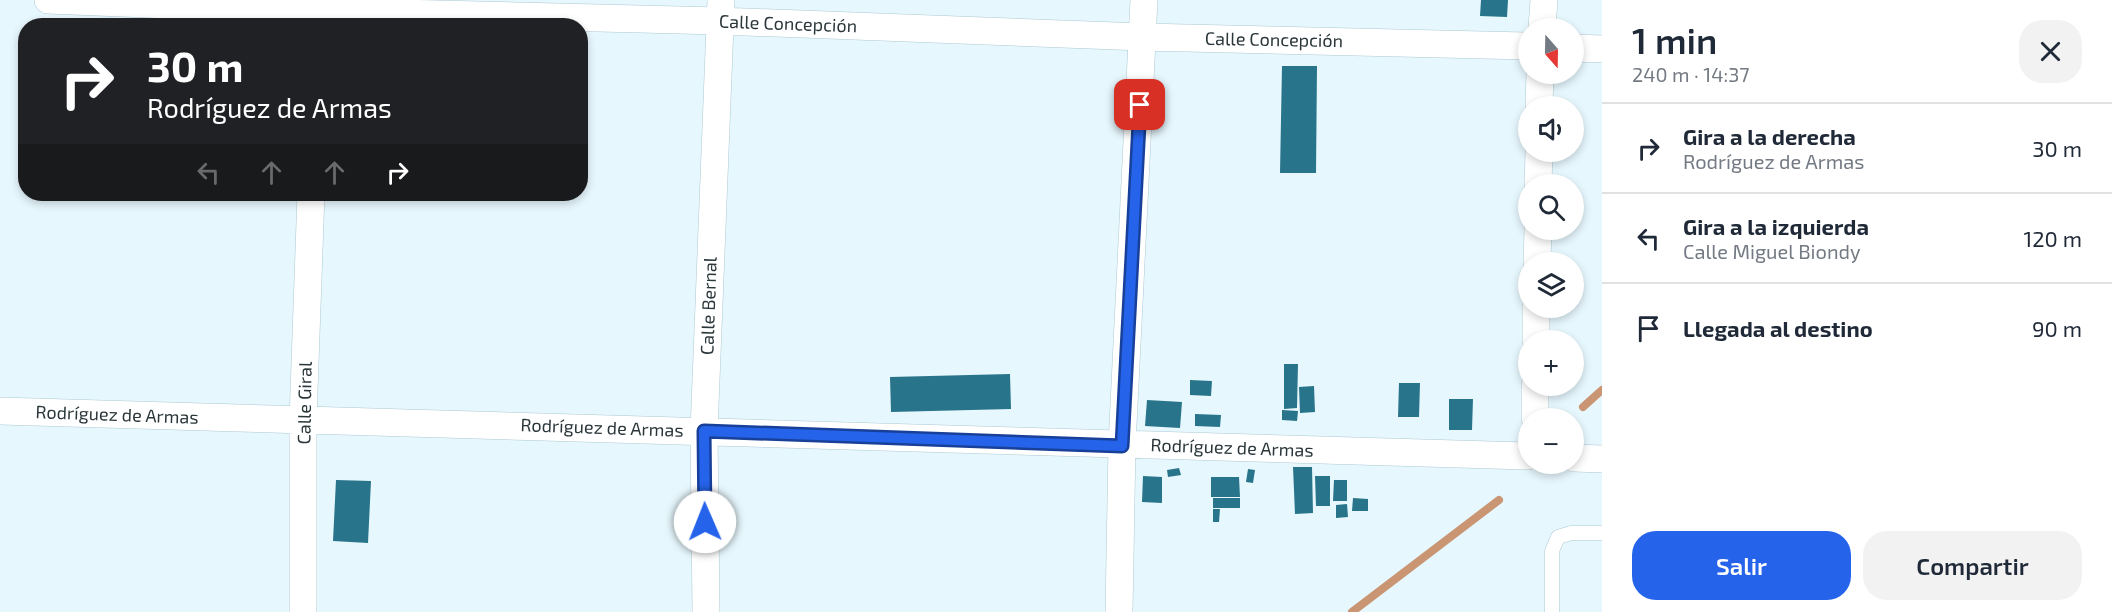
<!DOCTYPE html>
<html lang="es">
<meta charset="utf-8">
<style>
body{margin:0;font-family:"Exo 2",sans-serif;background:#f2f2f3;color:#1f2937;height:100vh;display:flex;flex-direction:column;font-size:22px;white-space:nowrap}
*{box-sizing:border-box;margin:0}
p{font-size:20px;color:#747a83}
.icon{flex:none;width:33px;height:33px;fill:none;stroke:currentColor;stroke-width:2;stroke-linecap:round;stroke-linejoin:round}
.map{position:relative;flex:1;overflow:hidden}
.details{display:flex;flex-direction:column;background:#fff;width:510px}
.details>*{flex:none}
.hud{position:absolute;left:18px;top:18px;width:570px;height:183px;border-radius:24px;box-shadow:0 3px 9px #0003;background:#202124;color:#fff;overflow:hidden}
.needle{width:39px;rotate:160deg}
.fabs{position:absolute;left:1518px;top:18px;display:grid;gap:12px}
.fabs a{display:grid;place-items:center;width:66px;height:66px;border-radius:50%;background:#fff;box-shadow:0 3px 9px #0003;font-size:30px}
.pin{position:absolute;display:grid;place-items:center;width:51px;height:51px;color:#fff;margin:-26px;border-radius:12px;box-shadow:0 3px 9px #0006}
.me{position:absolute;width:66px;margin:-33px;rotate:359deg;stroke-linejoin:round;filter:drop-shadow(0 0 4px #0008)}
.turn{display:flex;align-items:center;gap:21px;height:126px;padding:0 30px;font-size:27px}
.turn .icon{width:78px;height:78px;stroke-width:2.5}
.turn b{display:block;font-size:42px;line-height:51px}
.lanes{display:flex;align-items:center;height:57px;padding:0 30px;background:#0003;justify-content:center;gap:30px;direction:ltr}
.lanes .off{opacity:.35}
.round{display:grid;place-items:center;flex:none;width:63px;height:63px;border-radius:24px;background:#f2f2f3}
.summary{display:flex;align-items:center;justify-content:space-between;height:102px;padding:0 30px}
h1{font-size:36px;font-weight:600;line-height:45px}
.button{display:flex;gap:12px;margin-top:auto;padding:12px 30px}
.button a{flex:1;height:69px;border-radius:24px;background:#2563eb;color:#fff;font-size:24px;font-weight:600;line-height:69px;text-align:center}
.button a+a{background:#f2f2f3;color:#1f2937}
ul{padding:0;list-style:none}
li{display:flex;align-items:center;gap:18px;height:90px;padding:0 30px;border-top:2px solid #e0e1e3}
li div{flex:1}
li b{display:block;font-size:22px}
li em{font-style:normal}
main{display:flex;flex:1;min-height:0}
.map>svg:first-child{display:block}
.lines{fill:none;stroke-linecap:round;stroke-linejoin:round}
.stream{stroke:#ca9573;stroke-width:8}
.building{fill:#28748a}
.lane-casing{stroke:#adc9d3;stroke-width:15}
.street-casing{stroke:#adc9d3;stroke-width:28}
.lane{stroke:#fff;stroke-width:14}
.street{stroke:#fff;stroke-width:27}
.route-casing{stroke:#184099;stroke-width:15}
.route{stroke:#2563eb;stroke-width:10}
.labels{text-anchor:middle;stroke-width:6;stroke-linejoin:round;paint-order:stroke}
.street-label{font-size:18px;fill:#2b373a;stroke:#fff}
</style>
<main>
<div class="map">
<svg width="1602" height="612" viewBox="0 0 1602 612">
<rect width="100%" height="100%" fill="#e6f7fd"/>
<g class="lines">
<path class="stream" d="M 1583,407 L 1602,390
M 1352,612 L 1499,500"/>
</g>
<path class="building" d="M 1481,0 L 1508,0 L 1507,17 L 1480,16 Z
M 1282,66 L 1317,66 L 1316,173 L 1280,173 Z
M 1284,364 L 1298,364 L 1297,408 L 1284,409 Z
M 1010,374 L 1011,409 L 891,412 L 890,377 Z
M 1190,380 L 1212,381 L 1211,396 L 1190,395 Z
M 1399,383 L 1420,383 L 1419,417 L 1398,417 Z
M 1314,386 L 1315,412 L 1300,413 L 1299,387 Z
M 1449,399 L 1473,399 L 1472,430 L 1449,430 Z
M 1147,400 L 1182,402 L 1180,428 L 1145,426 Z
M 1282,410 L 1298,411 L 1297,421 L 1282,420 Z
M 1195,414 L 1221,415 L 1220,427 L 1195,426 Z
M 1293,467 L 1312,467 L 1313,513 L 1295,514 Z
M 1179,468 L 1181,475 L 1168,477 L 1167,470 Z
M 1248,469 L 1255,470 L 1253,483 L 1246,482 Z
M 1143,476 L 1162,477 L 1162,503 L 1142,502 Z
M 1315,476 L 1330,476 L 1330,506 L 1316,506 Z
M 1211,477 L 1239,477 L 1240,497 L 1211,497 Z
M 336,480 L 371,481 L 368,543 L 333,541 Z
M 1334,480 L 1347,480 L 1347,501 L 1333,501 Z
M 1213,498 L 1240,498 L 1240,508 L 1213,508 Z
M 1353,498 L 1368,499 L 1368,511 L 1352,511 Z
M 1347,504 L 1348,517 L 1336,518 L 1336,505 Z
M 1213,509 L 1220,509 L 1219,522 L 1213,522 Z"/>
<g class="lines">
<defs>
<path id="lane" d="M 1552,612 L 1552,551 L 1558,537 L 1571,533 L 1602,533"/>
<path id="street" d="M 48,0 L 317,11 L 720,21 L 1143,37 L 1528,46
M 1542,28 L 1544,0
M 1574,48 L 1602,49
M 1539,106 L 1540,74
M 1538,184 L 1539,152
M 1537,262 L 1538,230
M 1536,340 L 1536,308
M 0,411 L 1528,456
M 1535,418 L 1535,386
M 1574,458 L 1602,459
M 303,612 L 303,420 L 311,194
M 706,612 L 704,431 L 721,0
M 1119,612 L 1122,445 L 1144,0"/>
</defs>
<use href="#lane" class="lane-casing"/>
<use href="#street" class="street-casing"/>
<use href="#lane" class="lane"/>
<use href="#street" class="street"/>
</g>
<g class="lines">
<defs>
<path id="route" d="M 705,522 L 704,431 L 1122,446 L 1140,105"/>
</defs>
<use href="#route" class="route-casing"/>
<use href="#route" class="route"/>
</g>
<g class="labels">
<g class="street-label">
<text transform="translate(788 24) rotate(2)" y="6">Calle Concepción</text>
<text transform="translate(1274 40) rotate(1)" y="6">Calle Concepción</text>
<text transform="translate(709 306) rotate(-88)" y="6">Calle Bernal</text>
<text transform="translate(305 403) rotate(-89)" y="6">Calle Giral</text>
<text transform="translate(117 415) rotate(2)" y="6">Rodríguez de Armas</text>
<text transform="translate(602 428) rotate(2)" y="6">Rodríguez de Armas</text>
<text transform="translate(1232 448) rotate(2)" y="6">Rodríguez de Armas</text>
</g>
</g>
</svg>
<div class="fabs">
<a><svg class="needle" viewBox="-14 -14 28 28"><path d="M0-13l5 13h-10z" fill="#e53935"/><path d="M0 13l5-13h-10z" fill="#747a83"/></svg></a>
<a><svg class="icon" aria-label="sound" viewBox="0 0 24 24"><path d="M4 9h4l5-4v14l-5-4H4zM17 9q2 3 0 6"/></svg></a>
<a><svg class="icon" aria-label="search" viewBox="0 0 24 24"><circle cx="10" cy="10" r="6"/><path d="M15 15l6 6"/></svg></a>
<a><svg class="icon" aria-label="layers" viewBox="0 0 24 24"><path d="M12 4l9 5-9 5-9-5zM3 14l9 5 9-5"/></svg></a>
<a>+</a>
<a>−</a>
</div>
<div class="pin" style="left:1140px;top:105px;background:#d93025"><svg class="icon" aria-label="arrive" viewBox="0 0 24 24"><path d="M6 21V4h12l-3 4 3 4H6"/></svg></div>
<svg class="me" style="left:705px;top:522px" viewBox="-20 -20 40 40"><circle r="19" fill="#fff"/><path d="M0-13L10 11 0 6-10 11z" fill="#2563eb"/></svg>
<div class="hud">
<div class="turn"><svg class="icon" aria-label="right" viewBox="0 0 24 24"><path d="M7 20v-9h11M14 6l5 5-5 5"/></svg><div><b>30 m</b>Rodríguez de Armas</div></div>
<div class="lanes"><svg class="icon off" aria-label="left" viewBox="0 0 24 24"><path d="M17 20v-9H6M10 6l-5 5 5 5"/></svg><svg class="icon off" aria-label="ahead" viewBox="0 0 24 24"><path d="M12 20V5M6 11l6-6 6 6"/></svg><svg class="icon off" aria-label="ahead" viewBox="0 0 24 24"><path d="M12 20V5M6 11l6-6 6 6"/></svg><svg class="icon" aria-label="right" viewBox="0 0 24 24"><path d="M7 20v-9h11M14 6l5 5-5 5"/></svg></div>
</div>
</div>
<section class="details">
<div class="summary"><div><h1>1 min</h1><p>240 m · 14:37</p></div><a class="round"><svg class="icon" aria-label="close" viewBox="0 0 24 24"><path d="M6 6l12 12M18 6L6 18"/></svg></a></div>
<ul>
<li><svg class="icon" aria-label="right" viewBox="0 0 24 24"><path d="M7 20v-9h11M14 6l5 5-5 5"/></svg><div><b>Gira a la derecha</b><p>Rodríguez de Armas</p></div><em>30 m</em></li>
<li><svg class="icon" aria-label="left" viewBox="0 0 24 24"><path d="M17 20v-9H6M10 6l-5 5 5 5"/></svg><div><b>Gira a la izquierda</b><p>Calle Miguel Biondy</p></div><em>120 m</em></li>
<li><svg class="icon" aria-label="arrive" viewBox="0 0 24 24"><path d="M6 21V4h12l-3 4 3 4H6"/></svg><div><b>Llegada al destino</b></div><em>90 m</em></li>
</ul>
<div class="button"><a>Salir</a><a>Compartir</a></div>
</section>
</main>
